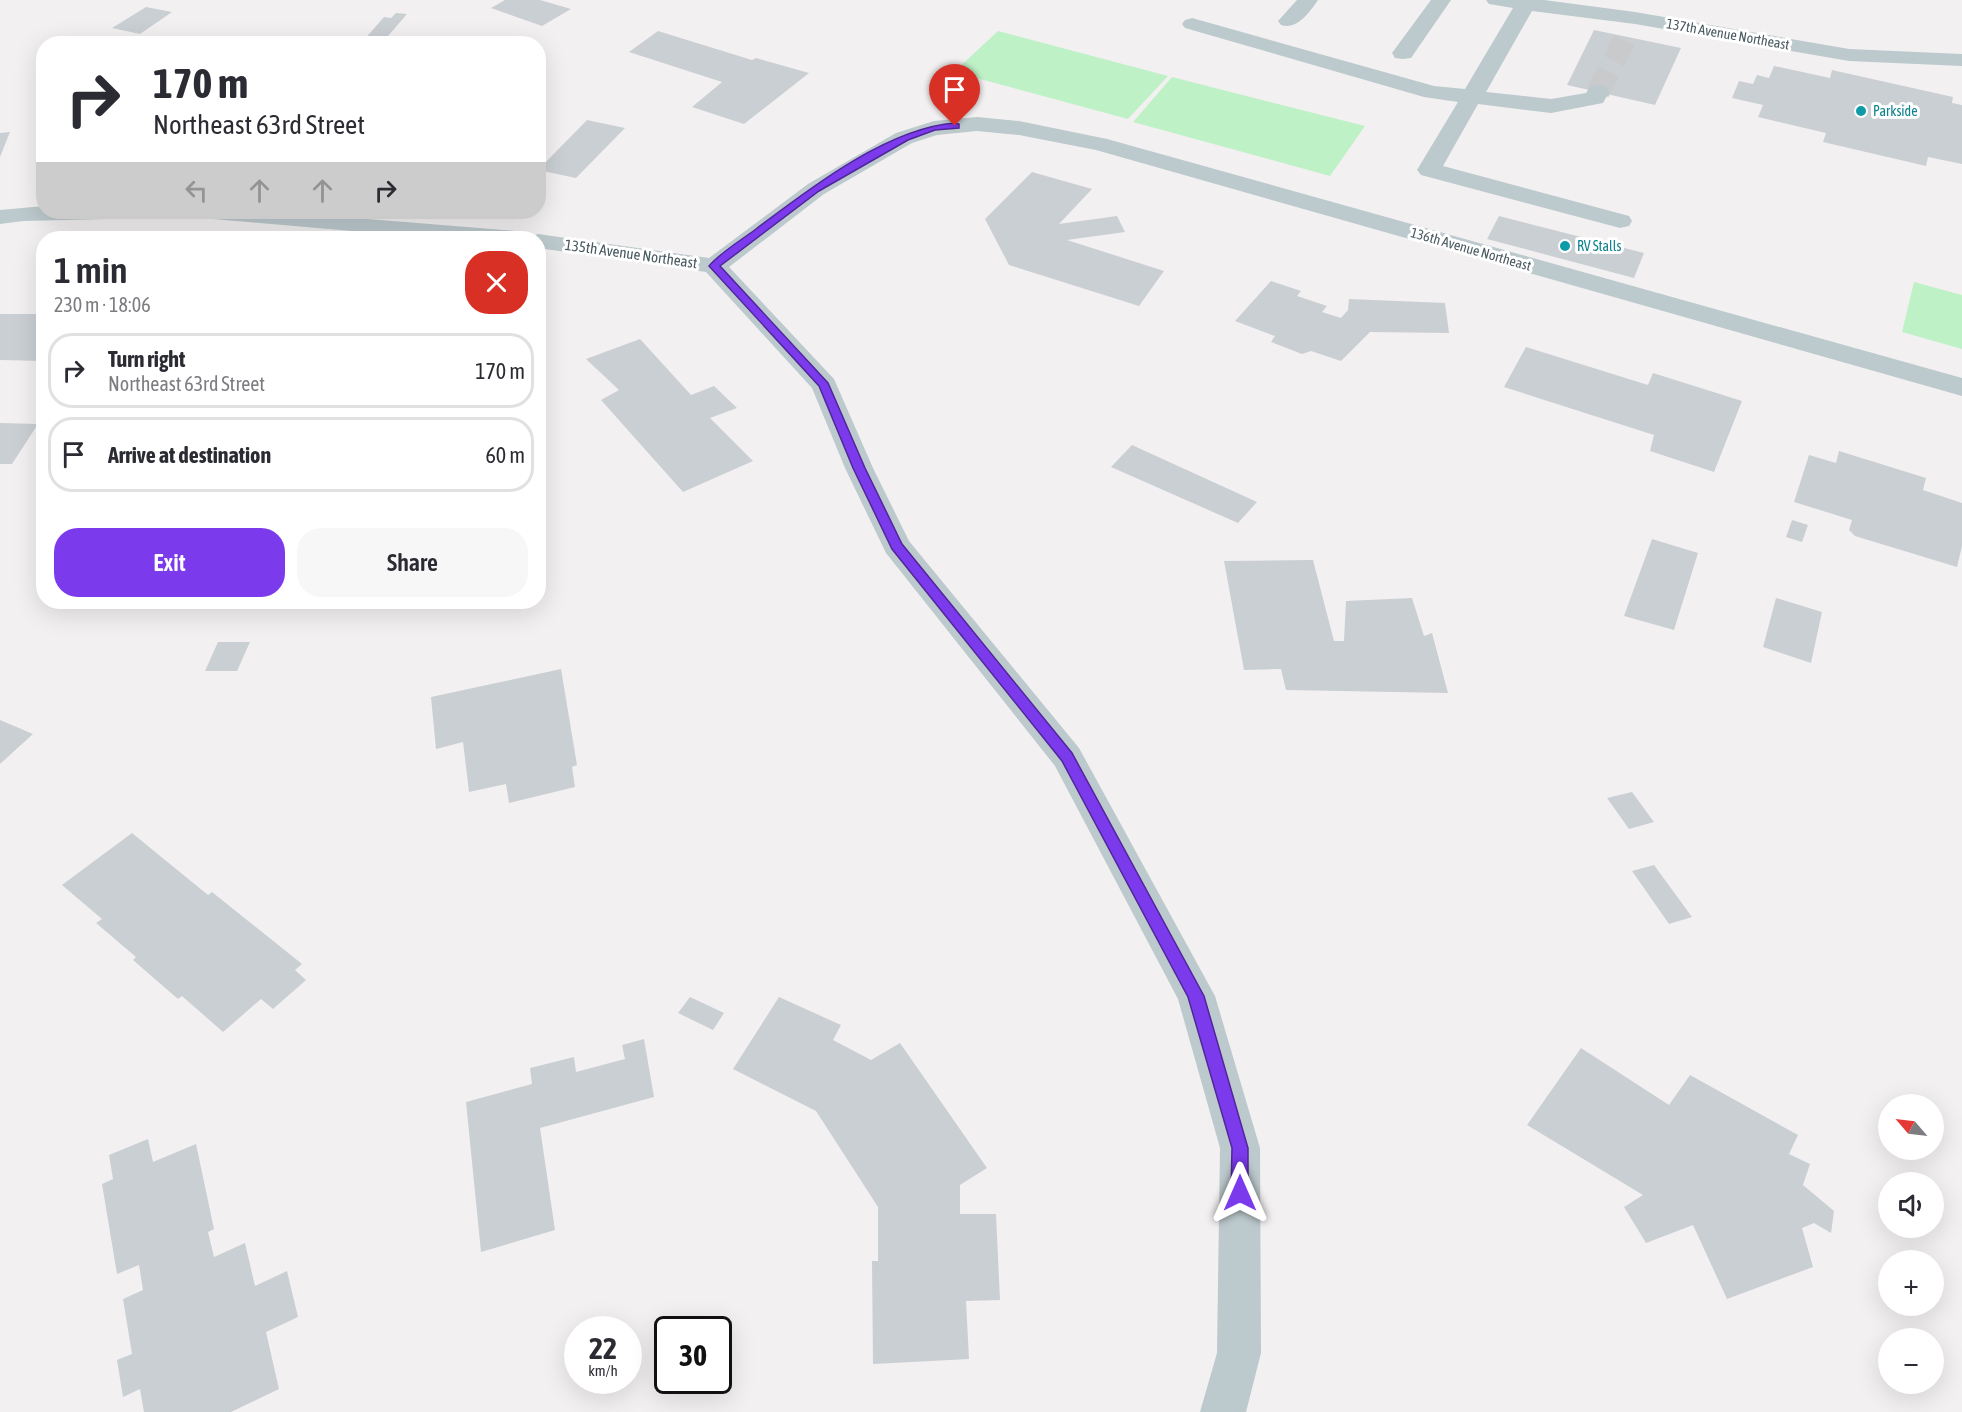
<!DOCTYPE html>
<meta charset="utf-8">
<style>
body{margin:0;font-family:"Asap Condensed",sans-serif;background:#f7f7f7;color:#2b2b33;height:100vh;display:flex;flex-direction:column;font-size:22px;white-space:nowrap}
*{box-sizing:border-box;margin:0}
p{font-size:20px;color:#7c7c81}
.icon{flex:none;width:33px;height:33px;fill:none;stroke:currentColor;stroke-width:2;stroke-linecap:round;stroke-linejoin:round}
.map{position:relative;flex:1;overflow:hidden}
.panel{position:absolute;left:36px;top:231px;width:510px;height:378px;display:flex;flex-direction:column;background:#fff;border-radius:24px;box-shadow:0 6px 24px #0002}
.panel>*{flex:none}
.guide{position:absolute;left:36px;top:36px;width:510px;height:183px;border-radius:24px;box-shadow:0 6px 24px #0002;background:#fff;color:#2b2b33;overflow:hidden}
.needle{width:39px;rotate:298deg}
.tools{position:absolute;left:1878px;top:1094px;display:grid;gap:12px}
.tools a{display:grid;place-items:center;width:66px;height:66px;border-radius:50%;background:#fff;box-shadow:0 6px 24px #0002;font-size:30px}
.speed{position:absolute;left:564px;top:1316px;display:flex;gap:12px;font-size:30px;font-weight:700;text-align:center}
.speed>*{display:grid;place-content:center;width:78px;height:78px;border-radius:50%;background:#fff;box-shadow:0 6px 24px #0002;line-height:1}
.speed small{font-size:15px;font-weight:400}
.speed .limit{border:3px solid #111;border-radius:9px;background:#fff;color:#111}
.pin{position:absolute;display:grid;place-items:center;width:51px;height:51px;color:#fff;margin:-62px -26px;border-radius:50% 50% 50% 0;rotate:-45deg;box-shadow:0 0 6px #0007}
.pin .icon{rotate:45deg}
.me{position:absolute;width:66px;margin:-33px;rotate:0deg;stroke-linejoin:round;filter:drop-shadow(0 0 4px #0008)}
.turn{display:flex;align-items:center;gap:21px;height:126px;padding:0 18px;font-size:27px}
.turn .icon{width:78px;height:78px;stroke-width:2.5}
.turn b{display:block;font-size:42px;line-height:51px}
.lanes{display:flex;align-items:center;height:57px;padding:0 18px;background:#0003;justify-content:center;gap:30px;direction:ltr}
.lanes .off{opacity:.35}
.round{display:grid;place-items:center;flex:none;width:63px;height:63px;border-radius:24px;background:#f7f7f7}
.overview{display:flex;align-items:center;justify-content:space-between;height:102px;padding:0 18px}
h1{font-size:36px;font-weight:600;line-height:45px}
.primary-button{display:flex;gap:12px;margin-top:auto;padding:12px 18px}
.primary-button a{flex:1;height:69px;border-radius:24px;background:#7c3aed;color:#fff;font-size:24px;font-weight:600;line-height:69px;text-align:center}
.primary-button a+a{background:#f7f7f7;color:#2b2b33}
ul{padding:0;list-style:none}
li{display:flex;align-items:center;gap:18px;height:75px;margin:0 12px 9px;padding:0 6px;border:3px solid #e1e1e2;border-radius:24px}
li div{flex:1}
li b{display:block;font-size:22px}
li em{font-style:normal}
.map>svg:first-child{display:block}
.green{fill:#bff1c7}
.building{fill:#cacfd3}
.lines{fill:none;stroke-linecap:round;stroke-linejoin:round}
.minor-tunnel{stroke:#c8cacc;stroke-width:23;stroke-dasharray:23 12;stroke-linecap:butt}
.minor{fill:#bcc9cd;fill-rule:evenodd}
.route{fill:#7c3aed;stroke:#51269a;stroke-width:1.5}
.culture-dot{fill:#0f9aa8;stroke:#fff;stroke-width:2}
.labels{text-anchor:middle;stroke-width:6;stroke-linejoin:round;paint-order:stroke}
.far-street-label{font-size:14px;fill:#48595f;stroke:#fff}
.far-culture-label{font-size:14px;fill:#0d838f;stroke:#fff;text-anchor:start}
.street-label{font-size:15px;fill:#48595f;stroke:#fff}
</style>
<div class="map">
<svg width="1962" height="1412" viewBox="0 0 1962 1412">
<rect width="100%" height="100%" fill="#f3f0f1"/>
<path class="green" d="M 998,31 L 1168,76 L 1128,119 L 954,72 Z
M 1172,77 L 1365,126 L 1330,176 L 1133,122 Z
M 1914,282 L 1962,295 L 1962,349 L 1902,332 Z"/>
<path class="building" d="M 505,0 L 540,0 L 571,9 L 542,26 L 491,8 Z
M 146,7 L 172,12 L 140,34 L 112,28 Z
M 396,13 L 407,14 L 382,43 L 363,41 L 384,17 L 391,18 Z
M 1594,30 L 1681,48 L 1655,105 L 1567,85 Z
M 658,31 L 752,60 L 756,58 L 809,73 L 744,124 L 692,107 L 722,82 L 629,52 Z
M 1774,66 L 1830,78 L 1832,70 L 1953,97 L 1952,103 L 1962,105 L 1962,164 L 1928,157 L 1926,166 L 1823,142 L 1826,133 L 1758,117 L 1763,105 L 1732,98 L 1739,81 L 1753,84 L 1757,75 L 1769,78 Z
M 587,120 L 625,128 L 576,178 L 538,170 Z
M 10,132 L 0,157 L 0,133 Z
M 1032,172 L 1092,189 L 1059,224 L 1117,216 L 1125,232 L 1067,240 L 1164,271 L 1139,306 L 1009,265 L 985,219 Z
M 1499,216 L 1644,253 L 1634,278 L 1487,239 Z
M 1271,281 L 1301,291 L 1297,296 L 1327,306 L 1322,312 L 1341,318 L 1348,310 L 1349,299 L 1445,303 L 1449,333 L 1370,332 L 1341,361 L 1311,351 L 1302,354 L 1271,342 L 1275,336 L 1235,321 Z
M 0,314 L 44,314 L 44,361 L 0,360 Z
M 640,339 L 691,395 L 714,386 L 737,408 L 710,418 L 753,461 L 683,492 L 601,400 L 619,390 L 586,359 Z
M 1526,347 L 1648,385 L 1653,373 L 1742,401 L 1714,472 L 1650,451 L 1654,435 L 1504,387 Z
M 0,423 L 38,424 L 12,464 L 0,464 Z
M 1132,445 L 1257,502 L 1238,523 L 1111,467 Z
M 1839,451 L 1926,478 L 1923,490 L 1962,503 L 1962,546 L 1957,567 L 1855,536 L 1849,530 L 1852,520 L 1794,502 L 1809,455 L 1836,463 Z
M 1792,520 L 1808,525 L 1802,542 L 1786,537 Z
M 1652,539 L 1698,553 L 1674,630 L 1624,616 Z
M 1313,560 L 1334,641 L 1344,641 L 1346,601 L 1412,598 L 1424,636 L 1432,633 L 1448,693 L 1286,690 L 1281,669 L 1244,670 L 1224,561 Z
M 1776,598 L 1822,612 L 1811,663 L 1763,647 Z
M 218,642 L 250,642 L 237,671 L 205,671 Z
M 561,669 L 577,765 L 572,767 L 575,787 L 509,803 L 506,784 L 469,792 L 463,742 L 436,749 L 431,697 Z
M 0,720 L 33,734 L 0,764 Z
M 1632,792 L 1654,822 L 1629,829 L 1607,798 Z
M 132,833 L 208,895 L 212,892 L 302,964 L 295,970 L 306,980 L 273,1009 L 261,999 L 223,1032 L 182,996 L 178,999 L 133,960 L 136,957 L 96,923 L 102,919 L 62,885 Z
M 1654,865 L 1692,917 L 1669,924 L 1632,871 Z
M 690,997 L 724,1013 L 713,1030 L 678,1013 Z
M 779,997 L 841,1025 L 833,1040 L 871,1060 L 900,1043 L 987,1168 L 960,1185 L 960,1214 L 996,1214 L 1000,1300 L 966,1301 L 969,1359 L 873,1364 L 872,1261 L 878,1261 L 878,1207 L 816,1111 L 733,1069 Z
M 644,1039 L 654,1097 L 540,1128 L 555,1230 L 481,1252 L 466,1102 L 532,1084 L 530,1068 L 574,1057 L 576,1072 L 625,1059 L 622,1045 Z
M 1581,1048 L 1669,1105 L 1690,1075 L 1798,1135 L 1789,1154 L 1810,1164 L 1803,1185 L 1834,1211 L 1831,1233 L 1814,1223 L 1802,1228 L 1813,1267 L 1727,1299 L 1693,1225 L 1646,1243 L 1624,1207 L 1643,1195 L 1527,1125 Z
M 148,1139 L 153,1162 L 196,1144 L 214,1229 L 208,1232 L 214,1257 L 245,1243 L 255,1286 L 287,1271 L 298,1317 L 266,1332 L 279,1389 L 231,1412 L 144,1412 L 140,1389 L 123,1397 L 117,1360 L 132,1354 L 123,1299 L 143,1290 L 139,1265 L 117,1274 L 102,1184 L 113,1179 L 109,1155 Z"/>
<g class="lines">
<path class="minor-tunnel" d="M 1598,92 L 1626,37"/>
<path class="minor" d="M 1297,0 L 1318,0 C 1309,13 1297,30 1281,25 L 1278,21 Z
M 1431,0 L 1451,0 L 1411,58 L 1403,59 L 1395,58 L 1392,53 Z
M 1486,0 L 1544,0 L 1635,12 L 1849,49 L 1962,54 L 1962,66 L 1849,61 L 1635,24 L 1532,11 L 1486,92 L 1551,99 L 1586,93 L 1590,87 L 1598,85 L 1606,87 L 1609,92 L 1603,103 L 1551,113 L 1478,104 L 1443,166 L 1629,216 L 1632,221 L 1629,226 L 1620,228 L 1421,175 L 1417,170 L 1458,102 L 1424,97 L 1185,28 L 1182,24 L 1185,20 L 1192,18 L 1434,86 L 1465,89 L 1513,8 L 1489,4 Z
M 977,117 L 1019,121 L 1107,139 L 1962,378 L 1962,396 L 1096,150 L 1019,135 L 977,131 L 937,135 L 912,143 L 824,194 L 729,267 L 834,379 L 873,468 L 909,541 L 1079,748 L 1215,996 L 1260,1148 L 1261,1353 L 1246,1412 L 1200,1412 L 1217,1353 L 1220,1148 L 1178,999 L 1055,766 L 886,553 L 845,468 L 812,388 L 706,272 L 538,248 L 538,238 L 432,238 L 190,217 L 23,221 L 0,224 L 0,210 L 44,206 L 44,212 L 281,212 L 516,231 L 525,233 L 528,238 L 538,234 L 709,258 L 808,184 L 896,133 L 934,121 Z"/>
</g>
<path class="route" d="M 955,123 L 959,124 L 959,128 L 935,130 L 908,140 L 819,191 L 720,266 L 828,383 L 865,468 L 902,544 L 1072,753 L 1204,996 L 1248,1148 L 1248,1193 L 1246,1199 L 1240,1202 L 1234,1199 L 1231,1193 L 1232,1148 L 1188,997 L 1062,761 L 892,549 L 853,468 L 819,386 L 709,266 C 721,252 740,241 756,229 C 809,189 887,128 955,123 Z"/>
<g class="culture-dot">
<circle cx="1861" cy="111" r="6"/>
<circle cx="1565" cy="246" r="6"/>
</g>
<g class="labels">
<g class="far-street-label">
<text transform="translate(1728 34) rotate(10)" y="5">137th Avenue Northeast</text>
<text transform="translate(1471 249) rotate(16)" y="5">136th Avenue Northeast</text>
</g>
<g class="far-culture-label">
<text x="1873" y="116">Parkside</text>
<text x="1577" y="251">RV Stalls</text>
</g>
<g class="street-label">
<text transform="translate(631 254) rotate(8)" y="5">135th Avenue Northeast</text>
</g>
</g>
</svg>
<div class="tools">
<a><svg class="needle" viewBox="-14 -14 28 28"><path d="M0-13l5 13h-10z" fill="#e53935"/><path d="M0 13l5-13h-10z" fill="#7c7c81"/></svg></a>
<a><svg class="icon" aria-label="sound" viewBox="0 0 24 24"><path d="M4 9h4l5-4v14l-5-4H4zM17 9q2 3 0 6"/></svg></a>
<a>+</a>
<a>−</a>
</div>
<div class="speed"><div>22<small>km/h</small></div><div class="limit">30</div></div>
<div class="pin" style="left:955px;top:126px;background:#d93025"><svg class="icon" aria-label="arrive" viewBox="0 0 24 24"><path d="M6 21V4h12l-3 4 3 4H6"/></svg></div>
<svg class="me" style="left:1240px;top:1193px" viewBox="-20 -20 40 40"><path d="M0-17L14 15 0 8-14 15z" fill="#7c3aed" stroke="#fff" stroke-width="4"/></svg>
<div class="guide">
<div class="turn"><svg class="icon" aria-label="right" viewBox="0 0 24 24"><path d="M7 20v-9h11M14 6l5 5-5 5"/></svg><div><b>170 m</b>Northeast 63rd Street</div></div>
<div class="lanes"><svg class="icon off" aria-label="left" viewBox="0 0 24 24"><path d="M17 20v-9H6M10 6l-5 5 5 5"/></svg><svg class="icon off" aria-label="ahead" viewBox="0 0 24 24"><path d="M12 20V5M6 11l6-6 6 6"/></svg><svg class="icon off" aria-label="ahead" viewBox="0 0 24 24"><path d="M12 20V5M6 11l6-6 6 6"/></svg><svg class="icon" aria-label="right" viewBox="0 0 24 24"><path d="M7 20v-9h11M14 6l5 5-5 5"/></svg></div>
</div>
<section class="panel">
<div class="overview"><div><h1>1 min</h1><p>230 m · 18:06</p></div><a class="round" style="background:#d93025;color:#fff"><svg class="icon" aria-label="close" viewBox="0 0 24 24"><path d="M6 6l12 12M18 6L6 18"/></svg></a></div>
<ul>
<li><svg class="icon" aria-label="right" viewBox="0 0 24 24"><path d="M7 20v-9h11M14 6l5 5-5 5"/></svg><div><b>Turn right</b><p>Northeast 63rd Street</p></div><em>170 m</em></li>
<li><svg class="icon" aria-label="arrive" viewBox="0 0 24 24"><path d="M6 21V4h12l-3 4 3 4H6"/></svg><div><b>Arrive at destination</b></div><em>60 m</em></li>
</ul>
<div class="primary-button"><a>Exit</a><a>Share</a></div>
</section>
</div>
